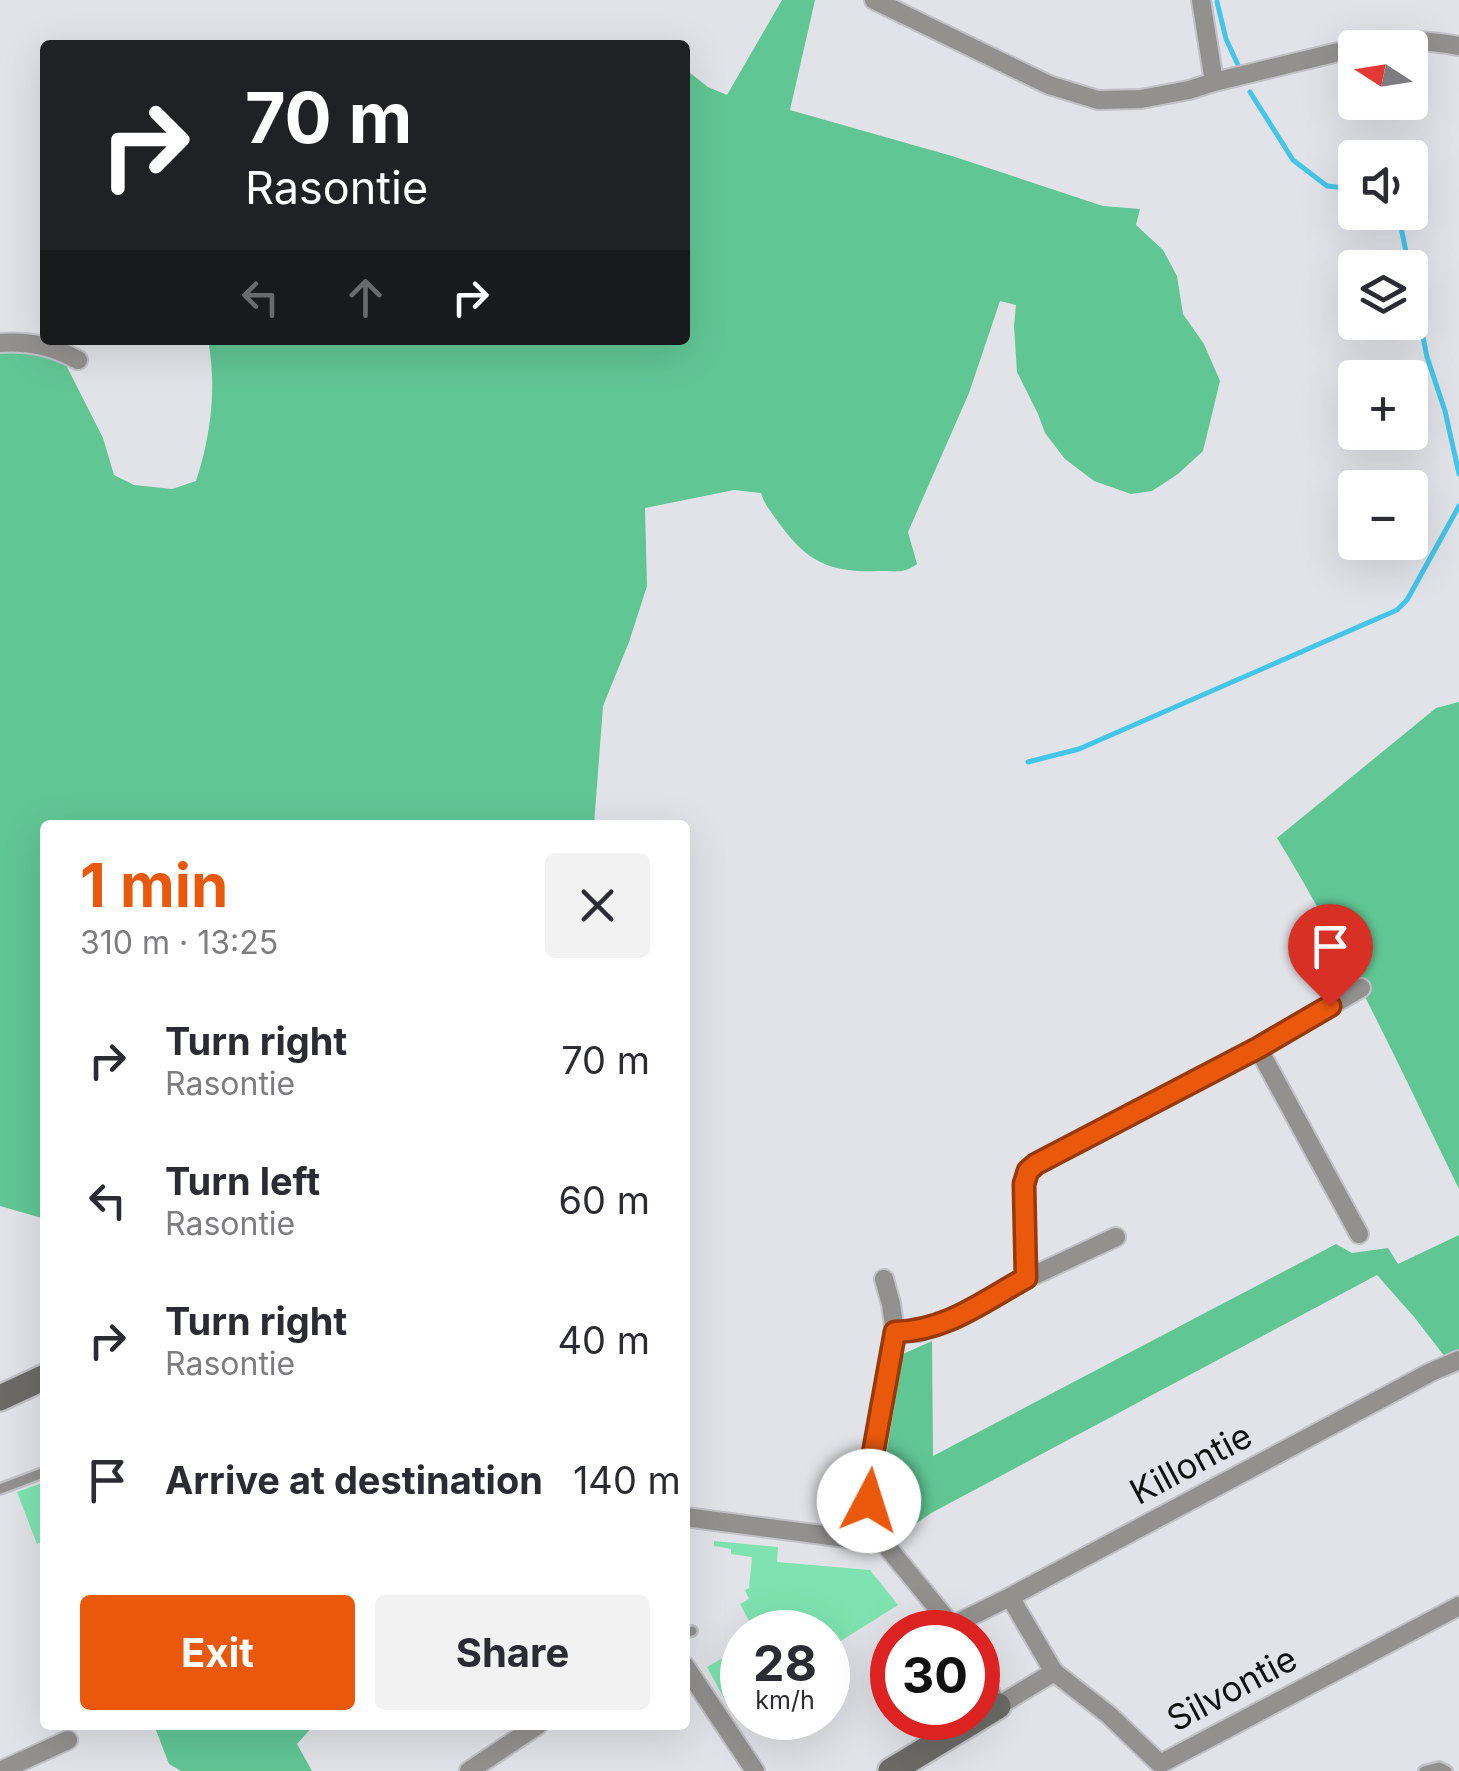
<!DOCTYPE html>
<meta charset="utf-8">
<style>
body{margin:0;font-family:Inter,sans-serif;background:#f2f2f3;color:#2b2b33;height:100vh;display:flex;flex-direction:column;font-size:38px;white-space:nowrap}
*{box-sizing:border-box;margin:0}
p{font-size:32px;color:#7c7c81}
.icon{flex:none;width:55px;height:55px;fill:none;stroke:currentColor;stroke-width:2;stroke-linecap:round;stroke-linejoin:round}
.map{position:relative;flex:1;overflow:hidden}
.panel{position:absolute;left:40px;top:820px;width:650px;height:910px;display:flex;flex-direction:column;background:#fff;border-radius:10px;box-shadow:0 10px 40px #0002}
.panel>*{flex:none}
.top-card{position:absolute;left:40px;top:40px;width:650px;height:305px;border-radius:10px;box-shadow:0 10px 40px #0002;background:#202124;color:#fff;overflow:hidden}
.needle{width:65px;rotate:282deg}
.controls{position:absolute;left:1338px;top:30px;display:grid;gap:20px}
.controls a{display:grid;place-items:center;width:90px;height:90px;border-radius:10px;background:#fff;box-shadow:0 10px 40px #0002;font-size:50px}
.speed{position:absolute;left:720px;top:1610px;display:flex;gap:20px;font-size:50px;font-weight:700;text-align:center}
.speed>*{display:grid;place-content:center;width:130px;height:130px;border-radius:50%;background:#fff;box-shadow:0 10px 40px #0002;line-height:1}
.speed small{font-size:25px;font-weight:400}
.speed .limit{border:15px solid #d22;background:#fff;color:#111}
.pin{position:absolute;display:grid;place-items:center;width:85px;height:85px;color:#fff;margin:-102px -42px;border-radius:50% 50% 50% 0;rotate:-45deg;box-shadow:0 0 10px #0007}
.pin .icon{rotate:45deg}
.me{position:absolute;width:110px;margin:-55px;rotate:5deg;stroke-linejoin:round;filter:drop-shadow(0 0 8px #0008)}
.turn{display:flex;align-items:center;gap:35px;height:210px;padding:0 40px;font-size:45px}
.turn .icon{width:130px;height:130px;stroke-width:2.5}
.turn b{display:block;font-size:70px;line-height:85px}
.lanes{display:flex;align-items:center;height:95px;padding:0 40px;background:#0003;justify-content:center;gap:50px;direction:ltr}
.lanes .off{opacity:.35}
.round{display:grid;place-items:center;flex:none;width:105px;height:105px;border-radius:10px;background:#f2f2f3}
.summary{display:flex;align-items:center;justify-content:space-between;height:170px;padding:0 40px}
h1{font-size:60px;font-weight:700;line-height:75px;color:#ea580c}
.cta{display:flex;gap:20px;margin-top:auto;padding:20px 40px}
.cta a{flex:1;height:115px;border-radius:10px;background:#ea580c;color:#fff;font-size:40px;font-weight:700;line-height:115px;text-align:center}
.cta a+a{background:#f2f2f3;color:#2b2b33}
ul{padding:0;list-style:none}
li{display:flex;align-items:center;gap:30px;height:140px;padding:0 40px}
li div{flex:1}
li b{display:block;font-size:38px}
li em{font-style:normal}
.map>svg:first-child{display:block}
.green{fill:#7ee3b0}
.forest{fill:#60c694}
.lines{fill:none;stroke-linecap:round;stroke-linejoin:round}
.stream{stroke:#44c5ea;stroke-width:5}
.lane-casing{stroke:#c0c1c6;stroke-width:14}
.street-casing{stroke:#c0c1c6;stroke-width:22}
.secondary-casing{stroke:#c0c1c6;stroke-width:30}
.lane{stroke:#92918f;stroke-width:9}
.street{stroke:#92918f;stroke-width:18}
.secondary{stroke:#6b6a67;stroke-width:25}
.route-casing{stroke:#983908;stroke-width:25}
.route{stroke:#ea580c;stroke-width:18}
.labels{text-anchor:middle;stroke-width:8;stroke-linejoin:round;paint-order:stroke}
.street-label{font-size:35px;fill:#101011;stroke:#e2e3e8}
</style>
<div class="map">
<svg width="1459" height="1771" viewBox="0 0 1459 1771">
<rect width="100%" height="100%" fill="#e2e3e8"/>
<path class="green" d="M 45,1482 L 45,1540 L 37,1544 L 17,1492 Z
M 714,1541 L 778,1547 L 777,1562 L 870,1570 L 898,1605 L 828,1649 L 828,1632 L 750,1632 L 754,1630 L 740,1604 L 749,1599 L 745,1590 L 749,1588 L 752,1557 L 731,1554 L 731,1549 L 714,1546 Z
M 742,1647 L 742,1701 L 730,1709 L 707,1667 Z"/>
<path class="forest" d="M 782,0 L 815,0 L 790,110 L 952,156 L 1103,206 L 1140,209 L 1136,225 L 1163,250 L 1177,276 L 1183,314 L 1204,344 L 1220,381 L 1203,451 L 1178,474 L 1152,491 L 1131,494 L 1094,481 L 1065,459 L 1045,433 L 1038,414 L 1017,372 L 1014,326 L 1016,305 L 1000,301 L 969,393 L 908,532 L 917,564 C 904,574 895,571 879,571 C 834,573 809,564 782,527 C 774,516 765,506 761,493 L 734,490 L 645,508 L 647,586 L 629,642 L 603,706 L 594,825 L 45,825 L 45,1219 L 0,1206 L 0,353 C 23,350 42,354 64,361 L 103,438 L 114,475 L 134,485 L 172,489 L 196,481 C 211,436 217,387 208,340 L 685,340 L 685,69 L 708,87 L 727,95 Z
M 1459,702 L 1459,1189 C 1401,1070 1346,950 1277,838 L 1436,708 Z
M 1459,1235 L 1459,1352 L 1445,1357 L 1415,1318 L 1377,1275 L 933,1512 L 893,1539 L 878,1504 L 903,1354 L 932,1341 L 933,1456 L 1336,1244 L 1352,1253 L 1388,1248 L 1398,1264 Z
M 154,1725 L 314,1725 L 297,1744 L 312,1771 L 181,1771 L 169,1764 Z"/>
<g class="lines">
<path class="stream" d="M 1217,2 L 1226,39 L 1239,67
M 1250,92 L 1293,160 L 1327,186 L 1355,189
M 1398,212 L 1427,357 L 1445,411 L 1459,474
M 1028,762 L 1079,749 L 1397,610 L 1407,600 L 1459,506"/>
<defs>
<path id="lane" d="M 0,1489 L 45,1472
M 685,1633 L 692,1631
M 1424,1771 L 1439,1767 L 1447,1771"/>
<path id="street" d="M 874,0 L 1049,85 L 1098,100 L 1141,99 L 1189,90 L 1214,82 L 1355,48
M 1201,0 L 1214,82
M 1356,48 C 1393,39 1422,39 1459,46
M 0,343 C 29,341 52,346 78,360
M 1258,1048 L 1361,988
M 884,1279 L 891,1304 L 895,1332 L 869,1476 L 869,1501 L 873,1519 L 884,1543 L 957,1632
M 1026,1279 L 1116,1237
M 895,1332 L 918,1332 L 943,1324 L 1026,1279 L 1025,1183 L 1028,1171 L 1036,1164 L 1258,1048 L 1359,1234
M 685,1517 L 884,1543
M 1010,1597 L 1054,1672 L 1109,1715 L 1160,1764 L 1459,1606
M 953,1625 L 1010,1597 L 1431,1372 L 1459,1360
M 685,1666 L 755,1771
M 978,1669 L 998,1706 L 1054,1672
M 0,1771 L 68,1740
M 469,1771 L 538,1725"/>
<path id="secondary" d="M 0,1398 L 45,1377
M 891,1771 L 998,1706"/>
</defs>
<use href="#lane" class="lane-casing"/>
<use href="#street" class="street-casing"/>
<use href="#secondary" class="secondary-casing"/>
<use href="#lane" class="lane"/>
<use href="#street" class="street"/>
<use href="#secondary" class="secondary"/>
</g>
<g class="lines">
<defs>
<path id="route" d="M 869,1501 L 869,1476 L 895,1332 C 946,1331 982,1302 1026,1278 L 1024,1184 L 1028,1171 L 1036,1164 L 1258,1048 L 1330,1006"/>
</defs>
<use href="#route" class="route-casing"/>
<use href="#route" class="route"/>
</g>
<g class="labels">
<g class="street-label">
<text transform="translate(1191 1464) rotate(-28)" y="12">Killontie</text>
<text transform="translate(1232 1689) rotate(-28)" y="12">Silvontie</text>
</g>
</g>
</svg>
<div class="controls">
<a><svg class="needle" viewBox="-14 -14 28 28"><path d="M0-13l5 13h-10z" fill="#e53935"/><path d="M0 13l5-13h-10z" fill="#7c7c81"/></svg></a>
<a><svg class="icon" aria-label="sound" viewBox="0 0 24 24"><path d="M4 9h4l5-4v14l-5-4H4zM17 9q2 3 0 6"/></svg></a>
<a><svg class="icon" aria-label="layers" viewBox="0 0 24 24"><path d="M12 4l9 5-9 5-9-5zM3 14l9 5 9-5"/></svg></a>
<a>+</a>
<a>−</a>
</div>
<div class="speed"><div>28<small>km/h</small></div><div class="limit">30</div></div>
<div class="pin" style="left:1330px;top:1006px;background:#d93025"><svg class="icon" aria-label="arrive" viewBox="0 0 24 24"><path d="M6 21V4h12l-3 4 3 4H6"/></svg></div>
<svg class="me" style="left:869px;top:1501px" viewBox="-20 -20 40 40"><circle r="19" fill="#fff"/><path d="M0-13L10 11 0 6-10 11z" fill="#ea580c"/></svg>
<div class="top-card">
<div class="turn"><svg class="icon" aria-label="right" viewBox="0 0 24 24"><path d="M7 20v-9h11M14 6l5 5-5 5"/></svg><div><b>70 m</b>Rasontie</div></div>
<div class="lanes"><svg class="icon off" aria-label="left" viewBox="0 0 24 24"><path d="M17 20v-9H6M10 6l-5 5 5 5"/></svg><svg class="icon off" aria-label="ahead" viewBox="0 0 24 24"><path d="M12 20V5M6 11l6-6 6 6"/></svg><svg class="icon" aria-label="right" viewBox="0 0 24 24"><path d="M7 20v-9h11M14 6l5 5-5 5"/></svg></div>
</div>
<section class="panel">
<div class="summary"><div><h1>1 min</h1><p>310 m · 13:25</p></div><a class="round"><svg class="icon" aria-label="close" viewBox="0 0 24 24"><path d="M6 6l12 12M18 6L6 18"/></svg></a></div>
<ul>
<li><svg class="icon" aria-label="right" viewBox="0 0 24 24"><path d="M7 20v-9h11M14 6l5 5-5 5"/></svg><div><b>Turn right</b><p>Rasontie</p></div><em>70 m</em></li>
<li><svg class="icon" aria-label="left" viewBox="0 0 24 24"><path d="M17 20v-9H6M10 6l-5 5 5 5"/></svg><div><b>Turn left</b><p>Rasontie</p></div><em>60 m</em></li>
<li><svg class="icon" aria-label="right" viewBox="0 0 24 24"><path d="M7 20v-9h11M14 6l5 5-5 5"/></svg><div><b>Turn right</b><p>Rasontie</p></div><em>40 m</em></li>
<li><svg class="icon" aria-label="arrive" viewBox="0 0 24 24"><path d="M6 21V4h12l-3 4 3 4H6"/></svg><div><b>Arrive at destination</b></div><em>140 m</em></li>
</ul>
<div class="cta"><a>Exit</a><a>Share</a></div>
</section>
</div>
